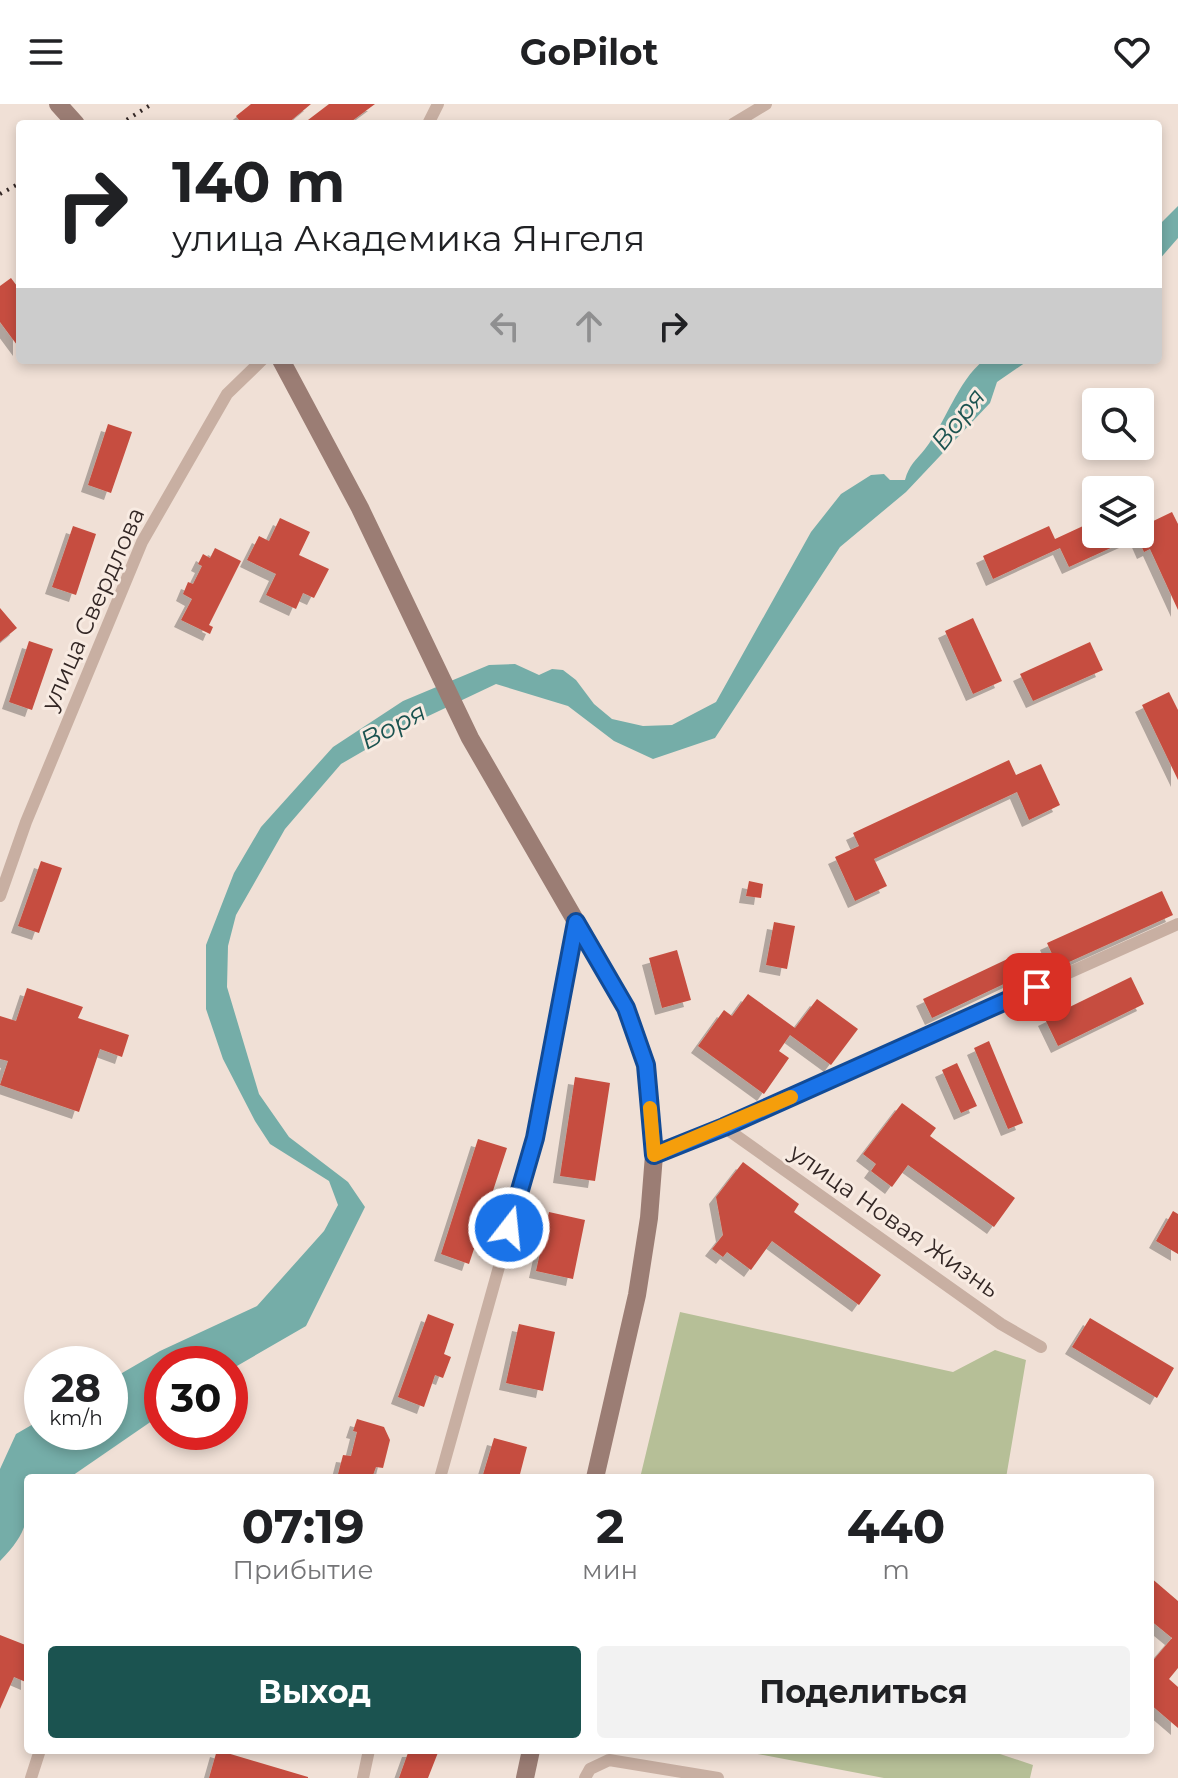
<!DOCTYPE html>
<html lang="ru">
<meta charset="utf-8">
<style>
body{margin:0;font-family:Montserrat,sans-serif;background:#f2f2f2;color:#202124;height:100vh;display:flex;flex-direction:column;font-size:30px;white-space:nowrap}
*{box-sizing:border-box;margin:0}
p{font-size:26px;color:#757577}
.icon{flex:none;width:44px;height:44px;fill:none;stroke:currentColor;stroke-width:2;stroke-linecap:round;stroke-linejoin:round}
.map{position:relative;flex:1;overflow:hidden}
.details{position:absolute;left:24px;top:1370px;width:1130px;height:280px;display:flex;flex-direction:column;background:#fff;border-radius:8px;box-shadow:0 4px 12px #0003}
.details>*{flex:none}
.guide{position:absolute;left:16px;top:16px;width:1146px;height:244px;border-radius:8px;box-shadow:0 4px 12px #0003;background:#fff;color:#202124;overflow:hidden}
.buttons{position:absolute;left:1082px;top:284px;display:grid;gap:16px}
.buttons a{display:grid;place-items:center;width:72px;height:72px;border-radius:8px;background:#fff;box-shadow:0 4px 12px #0003;font-size:40px}
.speed{position:absolute;left:24px;top:1242px;display:flex;gap:16px;font-size:40px;font-weight:700;text-align:center}
.speed>*{display:grid;place-content:center;width:104px;height:104px;border-radius:50%;background:#fff;box-shadow:0 4px 12px #0003;line-height:1}
.speed small{font-size:20px;font-weight:400}
.speed .limit{border:12px solid #d22;background:#fff;color:#111}
.pin{position:absolute;display:grid;place-items:center;width:68px;height:68px;color:#fff;margin:-34px;border-radius:16px;box-shadow:0 4px 12px #0006}
.me{position:absolute;width:88px;margin:-44px;rotate:16deg;stroke-linejoin:round;filter:drop-shadow(0 0 6px #0008)}
.turn{display:flex;align-items:center;gap:28px;height:168px;padding:0 24px;font-size:36px}
.turn .icon{width:104px;height:104px;stroke-width:2.5}
.turn b{display:block;font-size:56px;line-height:68px}
.lanes{display:flex;align-items:center;height:76px;padding:0 24px;background:#0003;justify-content:center;gap:40px;direction:ltr}
.lanes .off{opacity:.35}
.eta{display:flex;justify-content:space-evenly;align-items:center;height:136px;text-align:center}
.eta b{font-size:48px;font-weight:700;line-height:56px}
.action{display:flex;gap:16px;margin-top:auto;padding:16px 24px}
.action a{flex:1;height:92px;border-radius:8px;background:#1b5350;color:#fff;font-size:32px;font-weight:700;line-height:92px;text-align:center}
.action a+a{background:#f2f2f2;color:#202124}
header{display:flex;justify-content:space-between;align-items:center;height:104px;padding:0 24px;background:#fff;font-size:36px;font-weight:700}
.map>svg:first-child{display:block}
.green{fill:#b6bf97}
.water{fill:#75ada8}
.building{fill:#c64e3f;filter:url(#shadow)}
.lines{fill:none;stroke-linecap:round;stroke-linejoin:round}
.street{stroke:#c8afa2;stroke-width:12}
.secondary{stroke:#9b7d74;stroke-width:18}
.rail{stroke:#332725;stroke-width:4;stroke-dasharray:2 6;stroke-linecap:butt}
.route-casing{stroke:#114b97;stroke-width:20}
.route{stroke:#1a73e8;stroke-width:14}
.slow{stroke:#f59e0b;stroke-width:14}
.labels{text-anchor:middle;stroke-width:6;stroke-linejoin:round;paint-order:stroke}
.street-label{font-size:24px;fill:#332725;stroke:#f8ebe2}
.water-label{font-size:26px;font-style:italic;fill:#1b5350;stroke:#f8ebe2}
</style>
<header><svg class="icon" aria-label="menu" viewBox="0 0 24 24"><path d="M4 6h16M4 12h16M4 18h16"/></svg>GoPilot<svg class="icon" aria-label="heart" viewBox="0 0 24 24"><path d="M12 20l-8-8c-3-5 5-10 8-4 3-6 11-1 8 4z"/></svg></header>
<div class="map">
<svg width="1178" height="1674" viewBox="0 0 1178 1674">
<defs>
<filter id="shadow"><feDropShadow dx="-7" dy="7" stdDeviation="0" flood-color="#0004"/></filter>
</defs>
<rect width="100%" height="100%" fill="#f0e0d6"/>
<path class="green" d="M 680,1208 L 953,1268 L 995,1246 L 1026,1256 L 1006,1374 L 640,1374 Z
M 737,1646 L 988,1646 L 1033,1661 L 1030,1674 L 884,1674 Z"/>
<path class="water" d="M 1178,102 L 1178,134 L 1158,157 L 1158,122 Z
M 984,256 L 1029,256 L 997,278 L 990,299 L 906,388 L 840,443 L 715,634 L 653,655 L 614,637 L 568,602 L 496,580 L 403,624 L 341,660 L 285,725 L 236,811 L 228,842 L 227,883 L 259,990 L 289,1033 L 348,1078 L 365,1103 L 306,1222 L 230,1266 L 230,1260 L 162,1260 L 162,1310 L 69,1374 L 28,1374 C 28,1415 30,1426 0,1457 L 0,1365 L 16,1330 L 42,1315 L 42,1328 L 110,1328 L 110,1276 L 160,1247 L 257,1202 L 324,1127 L 338,1101 L 329,1077 L 270,1040 L 255,1017 L 223,955 L 206,905 L 206,841 L 234,769 L 261,723 L 333,643 L 403,597 L 489,561 L 515,560 L 539,571 L 552,565 L 563,566 L 576,576 L 594,600 L 612,615 L 643,622 L 672,621 L 716,598 L 811,428 L 841,390 L 871,371 L 884,370 L 890,376 L 905,376 C 909,361 916,356 925,345 C 947,317 956,279 984,256 Z"/>
<path class="building" d="M 251,0 L 311,0 L 287,20 L 242,20 L 236,12 Z
M 329,0 L 375,0 L 348,20 L 312,20 L 308,16 Z
M 11,174 L 20,186 L 20,245 L 0,218 L 0,182 Z
M 108,320 L 132,328 L 111,389 L 88,381 Z
M 1172,408 L 1178,420 L 1178,506 L 1150,445 L 1144,448 L 1137,432 L 1069,463 L 1060,444 L 993,475 L 983,452 L 1049,422 L 1055,435 L 1096,416 L 1096,430 L 1140,430 L 1140,416 L 1144,414 L 1147,420 Z
M 280,414 L 310,428 L 299,451 L 329,465 L 314,494 L 303,489 L 296,505 L 266,491 L 276,470 L 247,456 L 259,432 L 269,437 Z
M 73,422 L 96,430 L 76,491 L 52,483 Z
M 215,444 L 241,457 L 209,521 L 213,523 L 210,530 L 181,516 L 192,495 L 183,490 L 188,478 L 193,480 L 202,462 L 198,460 L 203,450 L 210,454 Z
M 0,504 L 17,524 L 0,538 Z
M 973,514 L 1002,577 L 973,590 L 945,527 Z
M 29,537 L 53,545 L 32,606 L 9,598 Z
M 1090,538 L 1103,566 L 1033,597 L 1020,570 Z
M 1169,588 L 1178,606 L 1178,676 L 1142,601 Z
M 1009,656 L 1016,671 L 1041,660 L 1060,701 L 1029,716 L 1017,688 L 874,755 L 887,782 L 855,797 L 835,753 L 859,742 L 853,729 Z
M 41,757 L 62,764 L 39,829 L 18,822 Z
M 749,777 L 763,780 L 761,794 L 746,792 Z
M 1162,787 L 1173,811 L 1058,863 L 1047,839 Z
M 774,818 L 795,822 L 787,865 L 766,861 Z
M 677,846 L 691,896 L 662,904 L 649,854 Z
M 1018,850 L 1027,869 L 932,914 L 923,895 Z
M 1131,873 L 1144,900 L 1058,942 L 1045,915 Z
M 27,884 L 83,903 L 78,914 L 129,931 L 122,953 L 100,945 L 79,1008 L 0,981 L 8,957 L 0,955 L 0,912 L 16,917 Z
M 748,890 L 795,924 L 817,895 L 858,925 L 831,961 L 790,931 L 779,947 L 789,954 L 764,990 L 698,942 L 724,906 L 732,912 Z
M 989,937 L 1023,1019 L 1008,1025 L 974,944 Z
M 957,959 L 977,1002 L 961,1009 L 942,966 Z
M 575,973 L 610,979 L 595,1077 L 560,1072 Z
M 902,999 L 936,1024 L 930,1032 L 1015,1094 L 994,1123 L 908,1061 L 892,1083 L 871,1067 L 876,1060 L 863,1050 Z
M 478,1035 L 507,1044 L 469,1160 L 441,1150 Z
M 743,1058 L 799,1100 L 794,1108 L 881,1171 L 859,1201 L 772,1137 L 751,1166 L 727,1148 L 723,1153 L 712,1145 L 723,1131 L 716,1093 Z
M 1173,1107 L 1178,1110 L 1178,1150 L 1156,1137 Z
M 549,1108 L 585,1116 L 573,1175 L 536,1167 Z
M 428,1210 L 454,1220 L 444,1250 L 451,1253 L 443,1274 L 435,1271 L 424,1303 L 398,1293 Z
M 1090,1214 L 1174,1264 L 1157,1294 L 1072,1243 Z
M 519,1220 L 555,1228 L 543,1287 L 506,1279 Z
M 357,1315 L 384,1323 L 390,1336 L 383,1364 L 376,1363 L 372,1374 L 337,1374 L 343,1351 L 351,1352 L 357,1328 L 353,1327 Z
M 494,1334 L 527,1343 L 519,1374 L 482,1374 Z
M 1150,1473 L 1178,1497 L 1178,1564 L 1169,1575 L 1178,1583 L 1178,1624 L 1150,1600 L 1150,1560 L 1172,1534 L 1150,1516 Z
M 0,1531 L 28,1542 L 28,1579 L 14,1573 L 0,1605 Z
M 217,1646 L 308,1673 L 308,1674 L 209,1674 Z
M 409,1646 L 439,1646 L 428,1674 L 399,1674 Z"/>
<g class="lines">
<path class="street" d="M 428,20 L 438,0
M 733,20 L 766,0
M 0,792 L 26,718 L 142,438 L 227,290 L 262,256
M 724,1023 L 1178,820
M 654,1051 L 724,1023 L 1001,1220 L 1041,1243
M 440,1374 L 535,1034 L 576,818
M 31,1674 L 40,1646
M 363,1674 L 369,1646
M 585,1674 L 590,1665 L 609,1656 L 718,1674"/>
<path class="secondary" d="M 58,0 L 76,20
M 281,256 L 360,404 L 470,634 L 626,904 L 646,961 L 654,1051 L 649,1114 L 637,1191 L 595,1374
M 525,1674 L 531,1646"/>
<path class="rail" d="M 120,20 L 152,0
M 0,90 L 20,79"/>
</g>
<g class="lines">
<defs>
<path id="route" d="M 509,1124 L 535,1034 L 576,818 L 626,904 L 646,961 L 654,1051 L 724,1023 L 1037,883"/>
</defs>
<use href="#route" class="route-casing"/>
<use href="#route" class="route"/>
<path class="slow" d="M 650,1004 L 654,1051 L 791,993"/>
</g>
<g class="labels">
<g class="street-label">
<text transform="translate(93 505) rotate(-66)" y="8">улица Свердлова</text>
<text transform="translate(894 1117) rotate(35)" y="8">улица Новая Жизнь</text>
</g>
<g class="water-label">
<text transform="translate(958 315) rotate(-52)" y="9">Воря</text>
<text transform="translate(393 622) rotate(-28)" y="9">Воря</text>
</g>
</g>
</svg>
<div class="buttons">
<a><svg class="icon" aria-label="search" viewBox="0 0 24 24"><circle cx="10" cy="10" r="6"/><path d="M15 15l6 6"/></svg></a>
<a><svg class="icon" aria-label="layers" viewBox="0 0 24 24"><path d="M12 4l9 5-9 5-9-5zM3 14l9 5 9-5"/></svg></a>
</div>
<div class="speed"><div>28<small>km/h</small></div><div class="limit">30</div></div>
<div class="pin" style="left:1037px;top:883px;background:#d93025"><svg class="icon" aria-label="arrive" viewBox="0 0 24 24"><path d="M6 21V4h12l-3 4 3 4H6"/></svg></div>
<svg class="me" style="left:509px;top:1124px" viewBox="-20 -20 40 40"><circle r="17" fill="#1a73e8" stroke="#fff" stroke-width="3"/><path d="M0-11L8 9 0 5-8 9z" fill="#fff"/></svg>
<div class="guide">
<div class="turn"><svg class="icon" aria-label="right" viewBox="0 0 24 24"><path d="M7 20v-9h11M14 6l5 5-5 5"/></svg><div><b>140 m</b>улица Академика Янгеля</div></div>
<div class="lanes"><svg class="icon off" aria-label="left" viewBox="0 0 24 24"><path d="M17 20v-9H6M10 6l-5 5 5 5"/></svg><svg class="icon off" aria-label="ahead" viewBox="0 0 24 24"><path d="M12 20V5M6 11l6-6 6 6"/></svg><svg class="icon" aria-label="right" viewBox="0 0 24 24"><path d="M7 20v-9h11M14 6l5 5-5 5"/></svg></div>
</div>
<section class="details">
<div class="eta">
<div><b>07:19</b><p>Прибытие</p></div>
<div><b>2</b><p>мин</p></div>
<div><b>440</b><p>m</p></div>
</div>
<div class="action"><a>Выход</a><a>Поделиться</a></div>
</section>
</div>
